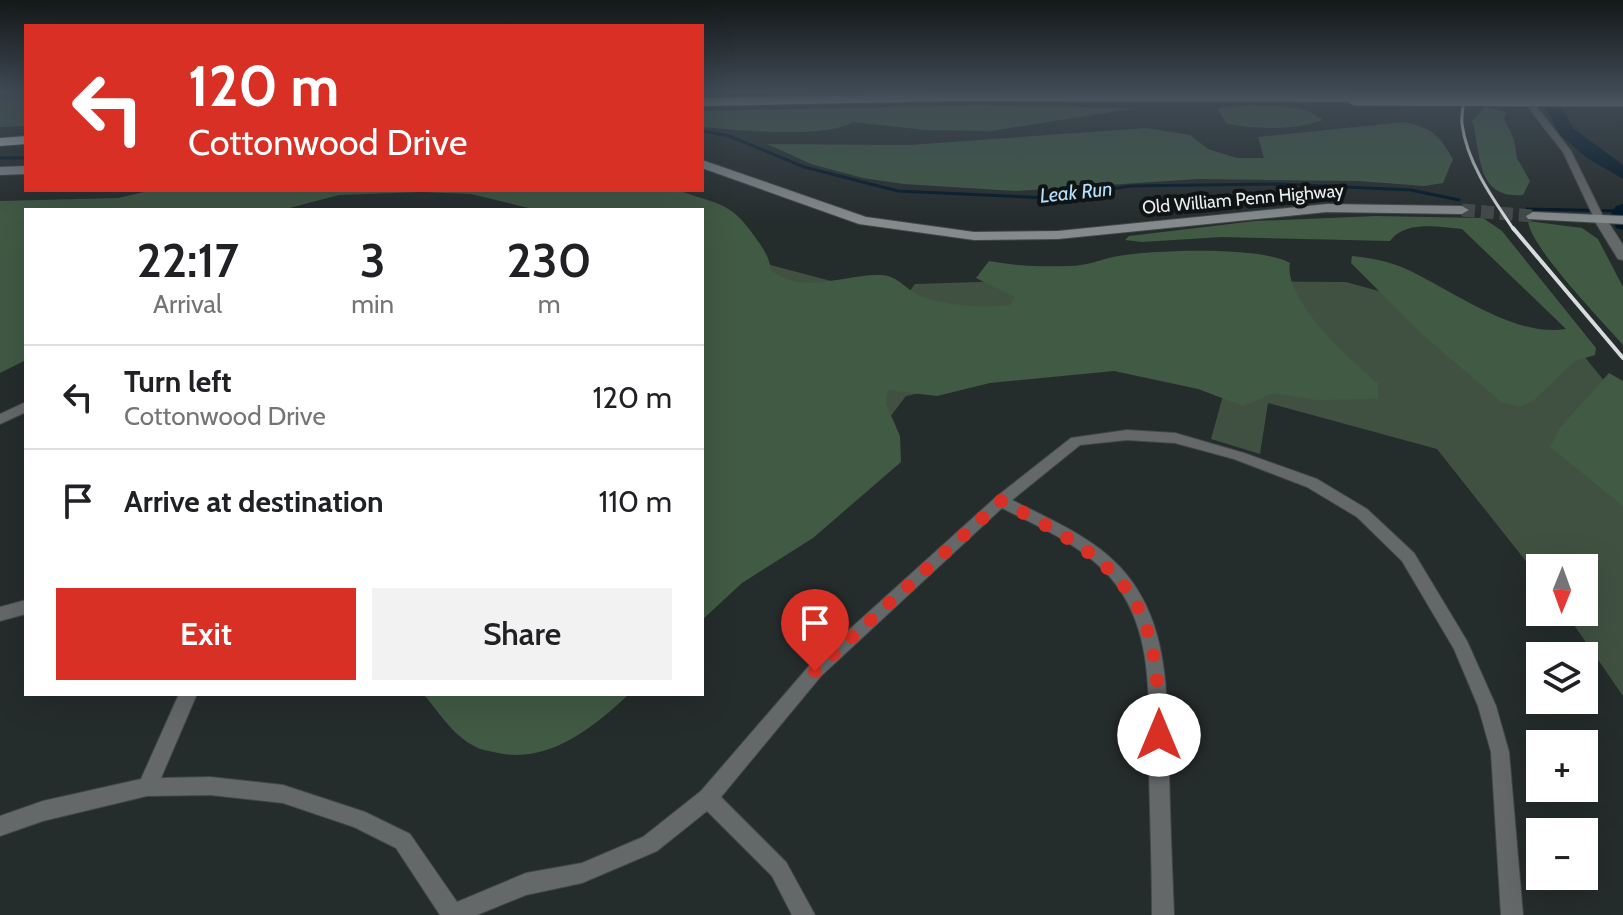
<!DOCTYPE html>
<meta charset="utf-8">
<style>
body{margin:0;font-family:Cabin,sans-serif;background:#f2f2f2;color:#202124;height:100vh;display:flex;flex-direction:column;font-size:30px;white-space:nowrap}
*{box-sizing:border-box;margin:0}
p{font-size:26px;color:#757577}
.icon{flex:none;width:44px;height:44px;fill:none;stroke:currentColor;stroke-width:2;stroke-linecap:round;stroke-linejoin:round}
.map{position:relative;flex:1;overflow:hidden}
.details{position:absolute;left:24px;top:208px;width:680px;height:488px;display:flex;flex-direction:column;background:#fff;border-radius:0px;box-shadow:0 8px 32px #0002}
.details>*{flex:none}
.top-card{position:absolute;left:24px;top:24px;width:680px;height:168px;border-radius:0px;box-shadow:0 8px 32px #0002;background:#d93025;color:#fff;overflow:hidden}
.needle{width:52px;rotate:181deg}
.tools{position:absolute;left:1526px;top:554px;display:grid;gap:16px}
.tools a{display:grid;place-items:center;width:72px;height:72px;border-radius:0px;background:#fff;box-shadow:0 8px 32px #0002;font-size:40px}
.pin{position:absolute;display:grid;place-items:center;width:68px;height:68px;color:#fff;margin:-82px -34px;border-radius:50% 50% 50% 0;rotate:-45deg;box-shadow:0 0 8px #0007}
.pin .icon{rotate:45deg}
.me{position:absolute;width:88px;margin:-44px;rotate:0deg;stroke-linejoin:round;filter:drop-shadow(0 0 6px #0008)}
.turn{display:flex;align-items:center;gap:28px;height:168px;padding:0 32px;font-size:36px}
.turn .icon{width:104px;height:104px;stroke-width:2.5}
.turn b{display:block;font-size:56px;line-height:68px}
.eta{display:flex;justify-content:space-evenly;align-items:center;height:136px;text-align:center}
.eta b{font-size:48px;font-weight:600;line-height:56px}
.button{display:flex;gap:16px;margin-top:auto;padding:16px 32px}
.button a{flex:1;height:92px;border-radius:0px;background:#d93025;color:#fff;font-size:32px;font-weight:600;line-height:92px;text-align:center}
.button a+a{background:#f2f2f2;color:#202124}
ul{padding:0;list-style:none}
li{display:flex;align-items:center;gap:24px;height:104px;padding:0 32px;border-top:2px solid #e0e0e0}
li div{flex:1}
li b{display:block;font-size:30px}
li em{font-style:normal}
.map>svg:first-child{display:block}
.green{fill:#405142}
.forest{fill:#415a44}
.lines{fill:none;stroke-linecap:round;stroke-linejoin:round}
.stream{stroke:#001727;stroke-width:3}
.river{fill:#001727;fill-rule:evenodd}
.secondary-tunnel{stroke:#434949;stroke-width:13;stroke-dasharray:13 6;stroke-linecap:butt}
.minor-casing{stroke:#414747;stroke-width:2}
.tertiary-casing{stroke:#414747;stroke-width:2}
.secondary-casing{stroke:#414747;stroke-width:2}
.motorway-casing{stroke:#414747;stroke-width:2}
.minor{fill:#656869;fill-rule:evenodd}
.tertiary{fill:#656869;fill-rule:evenodd}
.secondary{fill:#858b8c;fill-rule:evenodd}
.motorway{fill:#b5bdbf;fill-rule:evenodd}
.rail-far1{stroke:#d6dbdb;stroke-width:3}
.rail{stroke:#d6dbdb;stroke-width:4}
.motorway-bridge-casing{stroke:#414747;stroke-width:16;stroke-linecap:butt}
.motorway-bridge{stroke:#b5bdbf;stroke-width:15}
.route{stroke:#d93025;stroke-width:14;stroke-dasharray:0 25.2}
.labels{text-anchor:middle;stroke-width:8;stroke-linejoin:round;paint-order:stroke}
.far-street-label{font-size:18px;fill:#ebefef;stroke:#111414}
.far-water-label{font-size:20px;font-style:italic;fill:#b4e1fe;stroke:#111414}
</style>
<div class="map">
<svg width="1623" height="915" viewBox="0 0 1623 915">
<rect width="100%" height="100%" fill="#252c2c"/>
<path class="green" d="M 702,247 L 903,300 L 915,284 L 1040,280 L 1346,282 L 1575,345 L 1623,404 L 1623,696 L 1565,612 L 1584,612 L 1584,568 L 1540,568 L 1540,579 L 1437,449 L 1268,403 L 1260,454 L 1211,439 L 1224,392 L 1071,347 L 1063,364 L 906,396 L 805,528 Z"/>
<path class="forest" d="M 0,99 L 26,99 L 26,126 L 0,127 Z
M 975,105 L 1137,108 L 991,131 L 925,130 L 853,122 C 826,139 737,130 702,127 L 702,111 Z
M 1249,105 C 1276,106 1302,103 1323,120 C 1293,131 1258,129 1227,124 L 1217,108 Z
M 1485,107 L 1506,112 L 1504,118 L 1514,140 L 1517,158 L 1530,181 L 1523,195 C 1475,199 1482,154 1472,121 Z
M 1404,122 C 1433,129 1438,133 1453,159 L 1443,183 L 1424,186 L 1359,181 L 1198,179 L 1016,191 L 904,184 L 863,178 L 811,164 L 767,144 L 908,145 L 1147,128 L 1190,135 L 1208,149 L 1237,158 L 1264,158 L 1258,137 Z
M 153,190 L 678,190 C 716,205 729,199 755,237 C 763,248 769,256 771,270 C 801,296 844,274 880,275 C 899,275 907,292 923,297 C 951,306 981,308 1010,305 L 1015,297 L 976,278 L 989,261 C 1016,266 1043,267 1070,266 C 1086,266 1102,259 1118,256 C 1153,250 1261,246 1290,263 C 1283,300 1351,361 1378,383 L 1378,399 L 1316,400 L 1274,393 L 1243,406 L 1198,389 L 1114,371 L 990,383 L 937,396 L 888,390 L 886,404 L 900,436 L 901,462 L 813,538 L 742,583 L 702,620 L 702,210 L 537,210 L 471,194 L 421,192 L 339,195 L 282,210 L 26,210 L 26,360 L 0,373 L 0,201 L 118,198 Z
M 1376,216 L 1483,218 L 1502,231 L 1596,348 L 1595,355 L 1575,361 L 1534,400 L 1520,407 L 1501,402 L 1424,336 L 1351,263 L 1352,256 C 1371,258 1389,261 1406,269 C 1452,290 1515,338 1566,329 L 1462,229 C 1439,227 1405,220 1390,241 L 1222,237 L 1142,242 L 1125,240 L 1129,236 L 1255,221 Z
M 1528,221 L 1582,228 L 1598,239 L 1623,287 L 1623,345 C 1603,322 1530,247 1528,221 Z
M 1609,373 L 1623,381 L 1623,506 L 1550,447 L 1560,428 Z
M 420,694 L 629,694 C 594,727 549,764 498,753 C 490,751 480,750 474,746 C 453,735 440,714 426,697 Z"/>
<g class="lines">
<path class="stream" d="M 702,131 L 729,136 L 804,167 L 898,191 L 1048,198 L 1131,186 L 1281,184 L 1411,190 L 1459,200
M 0,158 L 26,158
M 1527,209 L 1621,211"/>
<path class="river" d="M 1538,93 L 1554,93 L 1573,128 L 1623,165 L 1623,179 L 1587,158 L 1560,135 Z
M 1623,204 L 1623,230 L 1616,228 L 1610,215 L 1616,206 Z"/>
<path class="secondary-tunnel" d="M 1462,210 L 1533,216"/>
<defs>
<path id="minor" d="M 1522,93 L 1530,93 L 1537,107 L 1571,151 L 1605,220 L 1604,222 L 1595,220 L 1563,152 L 1530,110 Z
M 26,402 L 26,412 L 0,424 L 0,414 Z
M 1127,430 L 1175,433 L 1244,453 L 1317,479 L 1367,509 L 1414,553 L 1467,641 L 1496,706 L 1509,752 L 1523,915 L 1501,915 L 1491,752 L 1478,706 L 1454,649 L 1402,561 L 1357,517 L 1307,487 L 1234,459 L 1175,443 L 1127,440 L 1080,445 L 1012,500 C 1049,519 1091,536 1120,567 C 1172,623 1166,699 1169,769 C 1170,818 1172,866 1174,915 L 1152,915 C 1152,866 1150,818 1149,769 C 1148,703 1156,630 1110,577 C 1082,545 1039,527 1002,508 L 821,676 L 721,797 L 786,862 L 815,915 L 792,915 L 772,876 L 707,811 L 657,851 L 582,883 L 526,895 L 477,915 L 440,915 L 396,848 L 354,827 L 283,803 L 210,795 L 147,796 L 43,821 L 0,836 L 0,816 L 43,801 L 141,779 L 179,694 L 197,694 L 161,778 L 210,777 L 283,785 L 365,812 L 410,834 L 457,902 L 526,873 L 582,863 L 643,837 L 701,791 L 809,666 L 996,497 L 1071,438 Z
M 26,600 L 26,614 L 0,621 L 0,607 Z"/>
<path id="tertiary" d="M 1600,216 L 1605,217 L 1623,245 L 1623,260 L 1618,259 L 1594,220 Z"/>
<path id="secondary" d="M 702,160 L 866,217 L 974,232 L 1058,231 L 1327,204 L 1462,206 L 1469,210 L 1462,214 L 1327,212 L 1058,239 L 974,240 L 859,224 L 702,168 Z
M 26,166 L 26,174 L 0,175 L 0,167 Z
M 1533,212 L 1623,216 L 1623,224 L 1528,219 L 1526,216 Z"/>
<path id="motorway" d="M 935,93 L 1355,94 L 1362,98 L 1355,102 L 958,101 L 702,106 L 702,98 Z
M 26,136 L 26,144 L 0,146 L 0,138 Z"/>
</defs>
<use href="#minor" class="minor-casing"/>
<use href="#tertiary" class="tertiary-casing"/>
<use href="#secondary" class="secondary-casing"/>
<use href="#motorway" class="motorway-casing"/>
<use href="#minor" class="minor"/>
<use href="#tertiary" class="tertiary"/>
<use href="#secondary" class="secondary"/>
<use href="#motorway" class="motorway"/>
<path class="rail-far1" d="M 1465,93 C 1464,103 1461,114 1462,124 C 1467,163 1493,199 1514,230"/>
<path class="rail" d="M 1513,228 L 1623,358"/>
<defs>
<path id="motorway-bridge" d="M 1355,98 L 1623,99"/>
</defs>
<use href="#motorway-bridge" class="motorway-bridge-casing"/>
<use href="#motorway-bridge" class="motorway-bridge"/>
</g>
<linearGradient id="sky" x2="0" y2="1"><stop stop-color="#141818"/><stop offset="0.42" stop-color="#404b56"/><stop offset="1" stop-color="#404b56" stop-opacity="0"/></linearGradient>
<rect width="1623" height="221" fill="url(#sky)"/>
<g class="lines">
<path class="route" d="M 815,671 L 1001,501 C 1121,564 1160,591 1159,735"/>
</g>
<g class="labels">
<g class="far-street-label">
<text transform="translate(1243 199) rotate(-5)" y="6">Old William Penn Highway</text>
</g>
<g class="far-water-label">
<text transform="translate(1076 192) rotate(-6)" y="7">Leak Run</text>
</g>
</g>
</svg>
<div class="tools">
<a><svg class="needle" viewBox="-14 -14 28 28"><path d="M0-13l5 13h-10z" fill="#e53935"/><path d="M0 13l5-13h-10z" fill="#757577"/></svg></a>
<a><svg class="icon" aria-label="layers" viewBox="0 0 24 24"><path d="M12 4l9 5-9 5-9-5zM3 14l9 5 9-5"/></svg></a>
<a>+</a>
<a>−</a>
</div>
<div class="pin" style="left:815px;top:671px;background:#d93025"><svg class="icon" aria-label="arrive" viewBox="0 0 24 24"><path d="M6 21V4h12l-3 4 3 4H6"/></svg></div>
<svg class="me" style="left:1159px;top:735px" viewBox="-20 -20 40 40"><circle r="19" fill="#fff"/><path d="M0-13L10 11 0 6-10 11z" fill="#d93025"/></svg>
<div class="top-card">
<div class="turn"><svg class="icon" aria-label="left" viewBox="0 0 24 24"><path d="M17 20v-9H6M10 6l-5 5 5 5"/></svg><div><b>120 m</b>Cottonwood Drive</div></div>
</div>
<section class="details">
<div class="eta">
<div><b>22:17</b><p>Arrival</p></div>
<div><b>3</b><p>min</p></div>
<div><b>230</b><p>m</p></div>
</div>
<ul>
<li><svg class="icon" aria-label="left" viewBox="0 0 24 24"><path d="M17 20v-9H6M10 6l-5 5 5 5"/></svg><div><b>Turn left</b><p>Cottonwood Drive</p></div><em>120 m</em></li>
<li><svg class="icon" aria-label="arrive" viewBox="0 0 24 24"><path d="M6 21V4h12l-3 4 3 4H6"/></svg><div><b>Arrive at destination</b></div><em>110 m</em></li>
</ul>
<div class="button"><a>Exit</a><a>Share</a></div>
</section>
</div>
